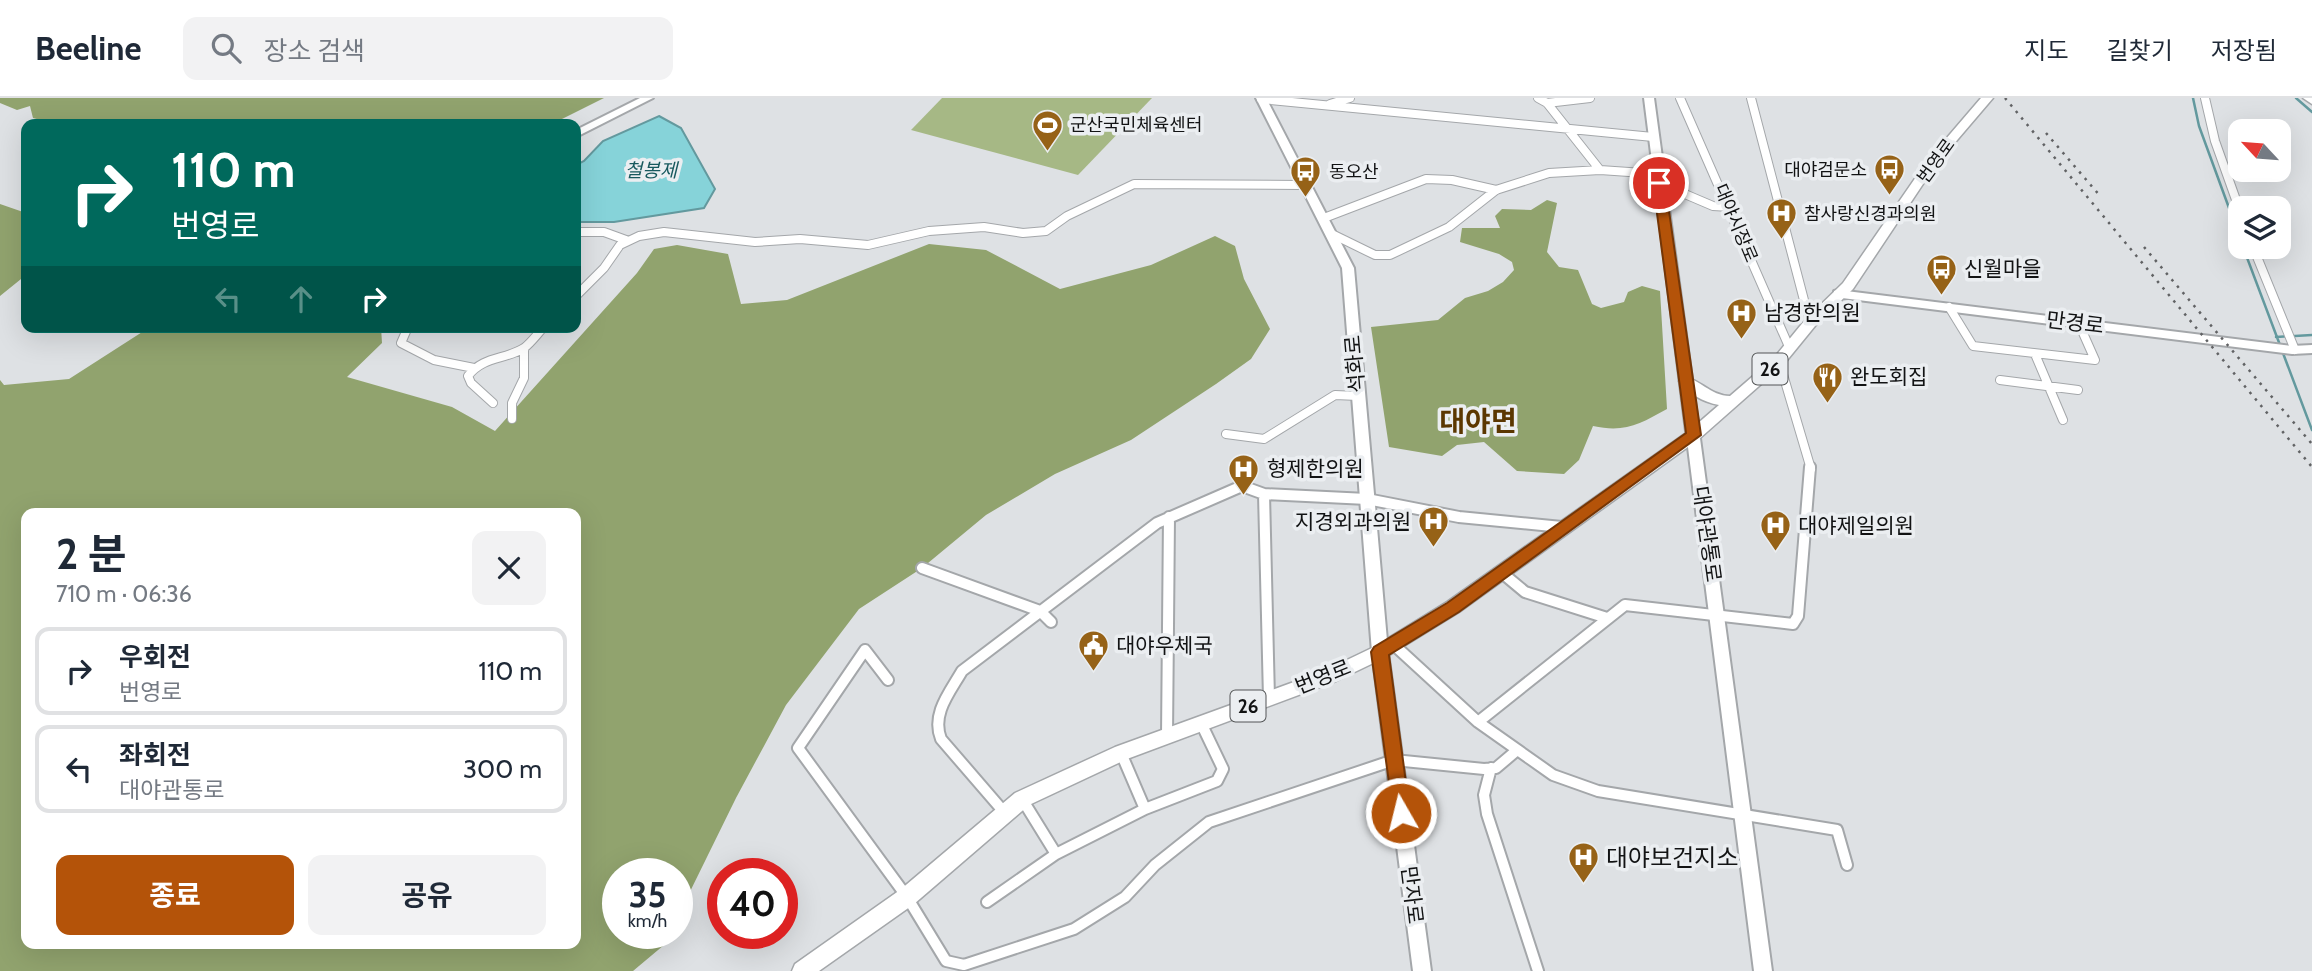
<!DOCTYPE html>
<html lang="ko">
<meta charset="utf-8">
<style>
body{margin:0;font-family:Cabin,"Noto Sans KR",sans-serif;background:#f2f2f3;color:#1f2937;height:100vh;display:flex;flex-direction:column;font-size:26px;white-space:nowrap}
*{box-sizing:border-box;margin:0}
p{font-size:23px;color:#747a83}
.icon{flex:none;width:38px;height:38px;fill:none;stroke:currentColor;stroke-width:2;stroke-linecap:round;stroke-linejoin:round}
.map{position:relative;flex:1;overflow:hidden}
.drawer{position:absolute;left:21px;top:410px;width:560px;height:441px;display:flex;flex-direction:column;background:#fff;border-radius:14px;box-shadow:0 7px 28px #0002}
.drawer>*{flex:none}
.guide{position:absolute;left:21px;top:21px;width:560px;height:214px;border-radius:14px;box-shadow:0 7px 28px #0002;background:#00695c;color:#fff;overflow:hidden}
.needle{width:46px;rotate:296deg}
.controls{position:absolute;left:2228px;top:21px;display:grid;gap:14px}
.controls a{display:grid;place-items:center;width:63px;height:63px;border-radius:14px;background:#fff;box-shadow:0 7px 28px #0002;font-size:35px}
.speed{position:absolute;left:602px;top:760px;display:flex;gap:14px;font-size:35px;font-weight:700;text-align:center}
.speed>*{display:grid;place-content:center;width:91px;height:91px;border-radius:50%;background:#fff;box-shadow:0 7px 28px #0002;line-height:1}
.speed small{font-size:18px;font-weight:400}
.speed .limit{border:10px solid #d22;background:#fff;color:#111}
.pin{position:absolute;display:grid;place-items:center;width:60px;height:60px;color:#fff;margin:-30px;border:4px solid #fff;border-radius:50%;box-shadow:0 2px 7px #0007}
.me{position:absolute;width:77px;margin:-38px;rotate:352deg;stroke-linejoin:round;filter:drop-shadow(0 0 5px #0008)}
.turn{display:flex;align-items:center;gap:24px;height:147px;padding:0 35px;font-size:32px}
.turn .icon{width:91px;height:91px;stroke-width:2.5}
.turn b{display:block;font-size:49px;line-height:60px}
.lanes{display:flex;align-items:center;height:66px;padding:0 35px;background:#0003;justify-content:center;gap:35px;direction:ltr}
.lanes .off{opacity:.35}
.round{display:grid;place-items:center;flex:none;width:74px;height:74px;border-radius:14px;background:#f2f2f3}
.head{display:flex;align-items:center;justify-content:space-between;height:119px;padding:0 35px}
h1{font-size:42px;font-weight:700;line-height:52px}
.cta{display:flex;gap:14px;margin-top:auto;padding:14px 35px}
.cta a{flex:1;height:80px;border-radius:14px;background:#b45309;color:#fff;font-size:28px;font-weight:700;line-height:80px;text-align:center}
.cta a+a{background:#f2f2f3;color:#1f2937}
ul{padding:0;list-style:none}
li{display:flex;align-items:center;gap:21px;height:88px;margin:0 14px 10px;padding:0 21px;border:4px solid #e0e1e3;border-radius:14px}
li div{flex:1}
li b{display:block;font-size:26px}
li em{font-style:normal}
header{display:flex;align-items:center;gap:42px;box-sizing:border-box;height:98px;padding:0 35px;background:#fff;border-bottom:2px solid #e0e1e3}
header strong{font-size:33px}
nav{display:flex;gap:38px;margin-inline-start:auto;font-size:24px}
.search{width:490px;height:63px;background:#f2f2f3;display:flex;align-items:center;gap:18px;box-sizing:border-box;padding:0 24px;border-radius:14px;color:#747a83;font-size:26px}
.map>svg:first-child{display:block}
.green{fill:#a6b885}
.forest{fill:#91a36e;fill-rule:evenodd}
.water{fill:#86d3d9;stroke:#63999e;stroke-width:2}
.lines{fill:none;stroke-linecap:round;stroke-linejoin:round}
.stream{stroke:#63999e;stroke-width:2.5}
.street-far1-casing{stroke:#a4a7aa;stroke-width:10}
.street-casing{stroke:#a4a7aa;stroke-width:14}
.secondary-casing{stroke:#a4a7aa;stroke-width:4}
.primary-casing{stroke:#a4a7aa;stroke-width:3}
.highway-casing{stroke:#a4a7aa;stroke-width:3}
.street-far1{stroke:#fff;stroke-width:8}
.street{stroke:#fff;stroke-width:10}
.secondary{fill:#fff;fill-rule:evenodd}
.primary{fill:#fff;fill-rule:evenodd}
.highway{fill:#fff;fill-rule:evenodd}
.rail{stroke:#616264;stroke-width:2.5;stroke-dasharray:2.5 6;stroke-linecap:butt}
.route{fill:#b45309;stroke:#753606;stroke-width:2}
.labels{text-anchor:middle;stroke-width:7;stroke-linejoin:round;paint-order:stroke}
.far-poi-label{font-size:18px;fill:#121314;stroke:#ebeef1;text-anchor:start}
.far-street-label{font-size:18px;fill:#121314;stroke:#ebeef1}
.far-water-label{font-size:19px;font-style:italic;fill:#18595e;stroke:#ebeef1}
.shield{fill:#ebeef1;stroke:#535556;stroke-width:2}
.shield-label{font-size:19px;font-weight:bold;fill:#121314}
.poi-label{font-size:21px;fill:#121314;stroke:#ebeef1;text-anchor:start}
.street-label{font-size:21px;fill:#121314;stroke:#ebeef1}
.near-poi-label{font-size:24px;fill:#121314;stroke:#ebeef1;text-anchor:start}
.district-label{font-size:28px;font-weight:bold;fill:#5b3701;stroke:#ebeef1}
</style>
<header>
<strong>Beeline</strong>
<div class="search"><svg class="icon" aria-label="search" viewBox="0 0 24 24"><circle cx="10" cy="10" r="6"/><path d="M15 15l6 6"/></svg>장소 검색</div>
<nav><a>지도</a><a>길찾기</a><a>저장됨</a></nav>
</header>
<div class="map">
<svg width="2312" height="873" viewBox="0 0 2312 873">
<rect width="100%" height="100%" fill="#dee1e4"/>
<path class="green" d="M 942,0 L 1152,0 L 1078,77 L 911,32 Z"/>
<path class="forest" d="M 0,0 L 604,0 L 552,26 L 55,26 L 33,20 L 30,8 L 17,12 L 0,5 Z
M 1547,102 L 1557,105 L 1547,154 L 1559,169 L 1578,172 L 1592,206 L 1601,210 L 1624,204 L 1628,194 L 1642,188 L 1660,193 L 1667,311 C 1640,326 1625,335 1593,328 L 1579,362 L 1564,376 L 1517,373 L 1484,344 L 1457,347 L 1442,358 L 1389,349 L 1371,229 L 1438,222 L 1465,200 L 1488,193 L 1503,184 L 1514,172 L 1512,164 L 1499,156 L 1460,144 L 1462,130 L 1500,130 L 1495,118 L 1502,111 L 1531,112 Z
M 0,106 L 26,115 L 26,177 L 0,198 Z
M 1215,138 L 1235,148 L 1244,181 L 1270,231 L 1251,261 L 1216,286 L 1131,342 L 1055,376 L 986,417 L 922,470 L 859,511 L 786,607 L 736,700 L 677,820 L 677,775 L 618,775 L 618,835 L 670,835 L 664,847 L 633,873 L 0,873 L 0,282 L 4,287 L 69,281 L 150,229 L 381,229 L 382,245 L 347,279 L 452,309 L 495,333 L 637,175 L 654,151 L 677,147 L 728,156 L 741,206 L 787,202 L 929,146 L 986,152 L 1060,191 L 1151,167 ZM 26,415 L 576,415 L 576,845 L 26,845 Z"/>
<path class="water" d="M 659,18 L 681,30 L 715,91 L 704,110 L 614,124 L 576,124 L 576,67 L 584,63 L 603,43 Z"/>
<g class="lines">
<path class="stream" d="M 2193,0 L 2199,28 L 2240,140
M 2296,0 L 2312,14
M 2243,149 L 2312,332
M 2276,239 L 2312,237"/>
<defs>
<path id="street-far1" d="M 1538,0 L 1547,5 L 1600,72
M 1680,0 L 1790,251
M 1751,0 L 1810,225
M 2205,0 L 2215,43 L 2240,113
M 1261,1 L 1653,39
M 1547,5 L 1590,0
M 1330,6 L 1350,0
M 1659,85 L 1713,108 L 1730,109
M 1324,120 L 1426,81 L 1452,82 L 1496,92
M 576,134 L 604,134 L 626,142
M 1332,136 L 1375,157 L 1390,157 L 1449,129 L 1496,92 L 1549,75 L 1600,72 L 1658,76
M 2253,149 L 2295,252
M 576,198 L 604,170 L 620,147 L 639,138 L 664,134 L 755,144 L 800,141 L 868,147 L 929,133 L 984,129 L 1023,135 L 1046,133 L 1067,118 L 1134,86 L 1303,87
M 1949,209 L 1973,248 L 2095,262 L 2079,226
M 408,229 L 401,245 L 434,262 L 474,270
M 2035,256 L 2063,322
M 1779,263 L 1811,371
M 2000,282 L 2078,292
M 493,305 L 471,285 L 468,278 C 483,258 505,262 524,250 C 531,245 538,235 544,229
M 512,321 L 512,305 L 524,280 L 524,250
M 1226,336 L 1264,341 L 1335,297 L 1358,298"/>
<path id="street" d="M 1264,396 L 1269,600
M 922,470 L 1040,513 L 1051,524
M 1501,474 L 1525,494 L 1607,520
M 1393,546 L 1478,624 L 1553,677 L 1598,693 L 1837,732 L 1847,767
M 888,582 L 865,552 L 798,650 L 907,799 L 946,863 L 964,867 L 1074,831 L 1125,799 L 1155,767 L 1209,724 L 1394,662 L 1484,671 L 1496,670 L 1516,653
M 1478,624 L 1625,507 L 1793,526 L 1798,518 L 1810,369
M 1167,638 L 1169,419
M 1121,655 L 1145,711
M 1491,670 L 1484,697 L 1487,716 L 1538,873
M 1022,701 L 1056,756
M 1004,714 L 941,641 C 931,616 950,594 962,573 L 1157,425 L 1242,388 L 1264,396 L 1367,401 L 1459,419 L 1562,429
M 987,804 L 1056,756 L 1145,711 L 1217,683 L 1223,671 L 1201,625"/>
<path id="secondary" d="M 640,0 L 653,0 L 576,39 L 576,32 Z
M 1256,0 L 1266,0 L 1354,170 L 1388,554 L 1431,873 L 1413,873 L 1372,554 L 1342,170 Z
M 1644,0 L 1654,0 L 1772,873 L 1754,873 Z
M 1838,192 L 2292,248 L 2312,247 L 2312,255 L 2292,256 L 1834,199 L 1834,193 Z"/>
<path id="primary" d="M 1981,0 L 1993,0 L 1935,68 L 1853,191 L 1815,228 L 1784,266 L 1699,341 L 1459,514 L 1386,559 L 1336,583 L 1127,661 L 1029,707 L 914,806 L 819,873 L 792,873 L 795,866 L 900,792 L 1015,695 L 1115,649 L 1324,573 L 1374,549 L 1447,504 L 1689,333 L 1719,307 C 1703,304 1689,296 1679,283 L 1681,280 C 1697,277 1709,298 1730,298 L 1774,260 L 1805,222 L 1843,185 L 1927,63 Z"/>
<path id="highway" d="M 2303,0 L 2312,0 L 2312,6 Z"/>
</defs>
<use href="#street-far1" class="street-far1-casing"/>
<use href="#street" class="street-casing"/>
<use href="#secondary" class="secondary-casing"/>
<use href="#primary" class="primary-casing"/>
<use href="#highway" class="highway-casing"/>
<use href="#street-far1" class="street-far1"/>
<use href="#street" class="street"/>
<use href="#secondary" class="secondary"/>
<use href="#primary" class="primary"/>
<use href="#highway" class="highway"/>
<path class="rail" d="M 2005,0 L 2312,369
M 2046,35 L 2101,99
M 2144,149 L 2312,346"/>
</g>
<path class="route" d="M 1659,82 L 1665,85 L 1701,337 L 1459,514 L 1389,557 L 1410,715 L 1408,721 L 1401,723 L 1394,721 L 1371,554 L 1374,549 L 1447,505 L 1686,335 L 1653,85 Z"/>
<defs>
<symbol id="stadium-pin" viewBox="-11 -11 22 30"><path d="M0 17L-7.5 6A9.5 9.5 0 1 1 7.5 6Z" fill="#966217" stroke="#ebeef1"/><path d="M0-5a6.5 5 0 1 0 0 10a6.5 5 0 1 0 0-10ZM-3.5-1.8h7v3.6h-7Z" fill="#fff"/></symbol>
<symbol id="bus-pin" viewBox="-11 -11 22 30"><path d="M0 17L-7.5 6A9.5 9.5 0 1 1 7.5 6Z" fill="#966217" stroke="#ebeef1"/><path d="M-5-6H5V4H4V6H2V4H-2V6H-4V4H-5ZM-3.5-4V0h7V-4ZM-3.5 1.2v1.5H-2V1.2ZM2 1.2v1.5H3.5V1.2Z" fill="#fff"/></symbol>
<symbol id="hospital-pin" viewBox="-11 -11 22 30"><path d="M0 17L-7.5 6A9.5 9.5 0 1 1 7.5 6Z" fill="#966217" stroke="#ebeef1"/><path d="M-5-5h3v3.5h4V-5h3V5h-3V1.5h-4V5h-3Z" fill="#fff"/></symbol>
<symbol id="restaurant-pin" viewBox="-11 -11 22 30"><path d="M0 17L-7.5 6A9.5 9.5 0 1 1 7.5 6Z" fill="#966217" stroke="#ebeef1"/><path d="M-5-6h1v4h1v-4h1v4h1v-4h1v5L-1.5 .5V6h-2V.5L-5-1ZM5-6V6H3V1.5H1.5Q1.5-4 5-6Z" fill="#fff"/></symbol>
<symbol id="civic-pin" viewBox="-11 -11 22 30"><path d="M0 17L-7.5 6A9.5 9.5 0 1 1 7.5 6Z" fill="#966217" stroke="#ebeef1"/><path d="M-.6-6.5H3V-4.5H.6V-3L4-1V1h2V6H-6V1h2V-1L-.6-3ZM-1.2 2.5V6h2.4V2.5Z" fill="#fff"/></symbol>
</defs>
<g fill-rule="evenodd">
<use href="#stadium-pin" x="1030" y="10" width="35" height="47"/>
<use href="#bus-pin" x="1872" y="54" width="35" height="47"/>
<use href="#bus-pin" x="1288" y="56" width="35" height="47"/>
<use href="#hospital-pin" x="1764" y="98" width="35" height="47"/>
<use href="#bus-pin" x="1924" y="154" width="35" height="47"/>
<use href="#hospital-pin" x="1724" y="198" width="35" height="47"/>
<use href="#restaurant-pin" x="1810" y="262" width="35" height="47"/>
<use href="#hospital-pin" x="1226" y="354" width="35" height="47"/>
<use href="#hospital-pin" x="1416" y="406" width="35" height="47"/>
<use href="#hospital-pin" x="1758" y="410" width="35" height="47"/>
<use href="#civic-pin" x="1076" y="530" width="35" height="47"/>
<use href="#hospital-pin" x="1566" y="742" width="35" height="47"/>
</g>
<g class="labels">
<g class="far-poi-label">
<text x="1070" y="33">군산국민체육센터</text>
<text x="1867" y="78" text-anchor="end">대야검문소</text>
<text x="1329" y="80">동오산</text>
<text x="1804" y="122">참사랑신경과의원</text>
</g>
<g class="far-street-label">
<text transform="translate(1936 63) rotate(-54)" y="6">번영로</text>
<text transform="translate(1736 125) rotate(67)" y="6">대야시장로</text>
</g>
<g class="far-water-label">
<text x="651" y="79">철봉제</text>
</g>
<g class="shield">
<rect x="1752.5" y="255.5" width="35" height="31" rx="5"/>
<rect x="1230.5" y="592.5" width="35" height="31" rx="5"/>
</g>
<g class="shield-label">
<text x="1770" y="278">26</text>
<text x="1248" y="615">26</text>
</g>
<g class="poi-label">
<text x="1964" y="178">신월마을</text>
<text x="1764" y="222">남경한의원</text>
<text x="1850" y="286">완도회집</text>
<text x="1267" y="378">형제한의원</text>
<text x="1411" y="431" text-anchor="end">지경외과의원</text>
<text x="1798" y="435">대야제일의원</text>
<text x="1116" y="555">대야우체국</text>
</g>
<g class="street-label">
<text transform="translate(2075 225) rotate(7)" y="7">만경로</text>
<text transform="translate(1355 266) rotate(-95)" y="7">석화로</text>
<text transform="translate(1707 436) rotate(82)" y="7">대야관통로</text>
<text transform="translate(1323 579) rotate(-22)" y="7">번영로</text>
<text transform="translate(1412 797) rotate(83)" y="7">만자로</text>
</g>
<g class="near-poi-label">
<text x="1606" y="768">대야보건지소</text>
</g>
<g class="district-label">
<text x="1478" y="333">대야면</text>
</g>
</g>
</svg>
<div class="controls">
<a><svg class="needle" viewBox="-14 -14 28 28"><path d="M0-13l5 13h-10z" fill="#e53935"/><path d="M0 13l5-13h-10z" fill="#747a83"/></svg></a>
<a><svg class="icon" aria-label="layers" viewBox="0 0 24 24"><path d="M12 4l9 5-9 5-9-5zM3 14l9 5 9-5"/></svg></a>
</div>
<div class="speed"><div>35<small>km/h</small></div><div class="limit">40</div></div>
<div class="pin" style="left:1659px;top:85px;background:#d93025"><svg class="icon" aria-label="arrive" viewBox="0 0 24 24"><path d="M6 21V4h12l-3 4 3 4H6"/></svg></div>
<svg class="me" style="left:1401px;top:715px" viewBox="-20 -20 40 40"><circle r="17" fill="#b45309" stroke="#fff" stroke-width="3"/><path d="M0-11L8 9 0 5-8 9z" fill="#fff"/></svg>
<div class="guide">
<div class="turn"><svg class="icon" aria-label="right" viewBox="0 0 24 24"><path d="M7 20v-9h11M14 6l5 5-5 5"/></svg><div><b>110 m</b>번영로</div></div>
<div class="lanes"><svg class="icon off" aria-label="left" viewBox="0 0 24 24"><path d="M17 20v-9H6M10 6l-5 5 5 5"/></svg><svg class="icon off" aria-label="ahead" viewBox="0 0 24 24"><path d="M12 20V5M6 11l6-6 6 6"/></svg><svg class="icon" aria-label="right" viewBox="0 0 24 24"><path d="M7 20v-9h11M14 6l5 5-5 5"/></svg></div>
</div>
<section class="drawer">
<div class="head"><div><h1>2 분</h1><p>710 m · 06:36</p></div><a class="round"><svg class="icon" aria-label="close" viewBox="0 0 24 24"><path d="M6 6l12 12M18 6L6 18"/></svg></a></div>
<ul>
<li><svg class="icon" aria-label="right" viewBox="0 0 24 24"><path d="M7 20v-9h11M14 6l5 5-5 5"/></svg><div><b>우회전</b><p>번영로</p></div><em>110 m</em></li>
<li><svg class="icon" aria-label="left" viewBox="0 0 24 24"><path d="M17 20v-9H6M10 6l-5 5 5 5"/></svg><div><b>좌회전</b><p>대야관통로</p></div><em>300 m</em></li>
</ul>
<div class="cta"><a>종료</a><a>공유</a></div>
</section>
</div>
